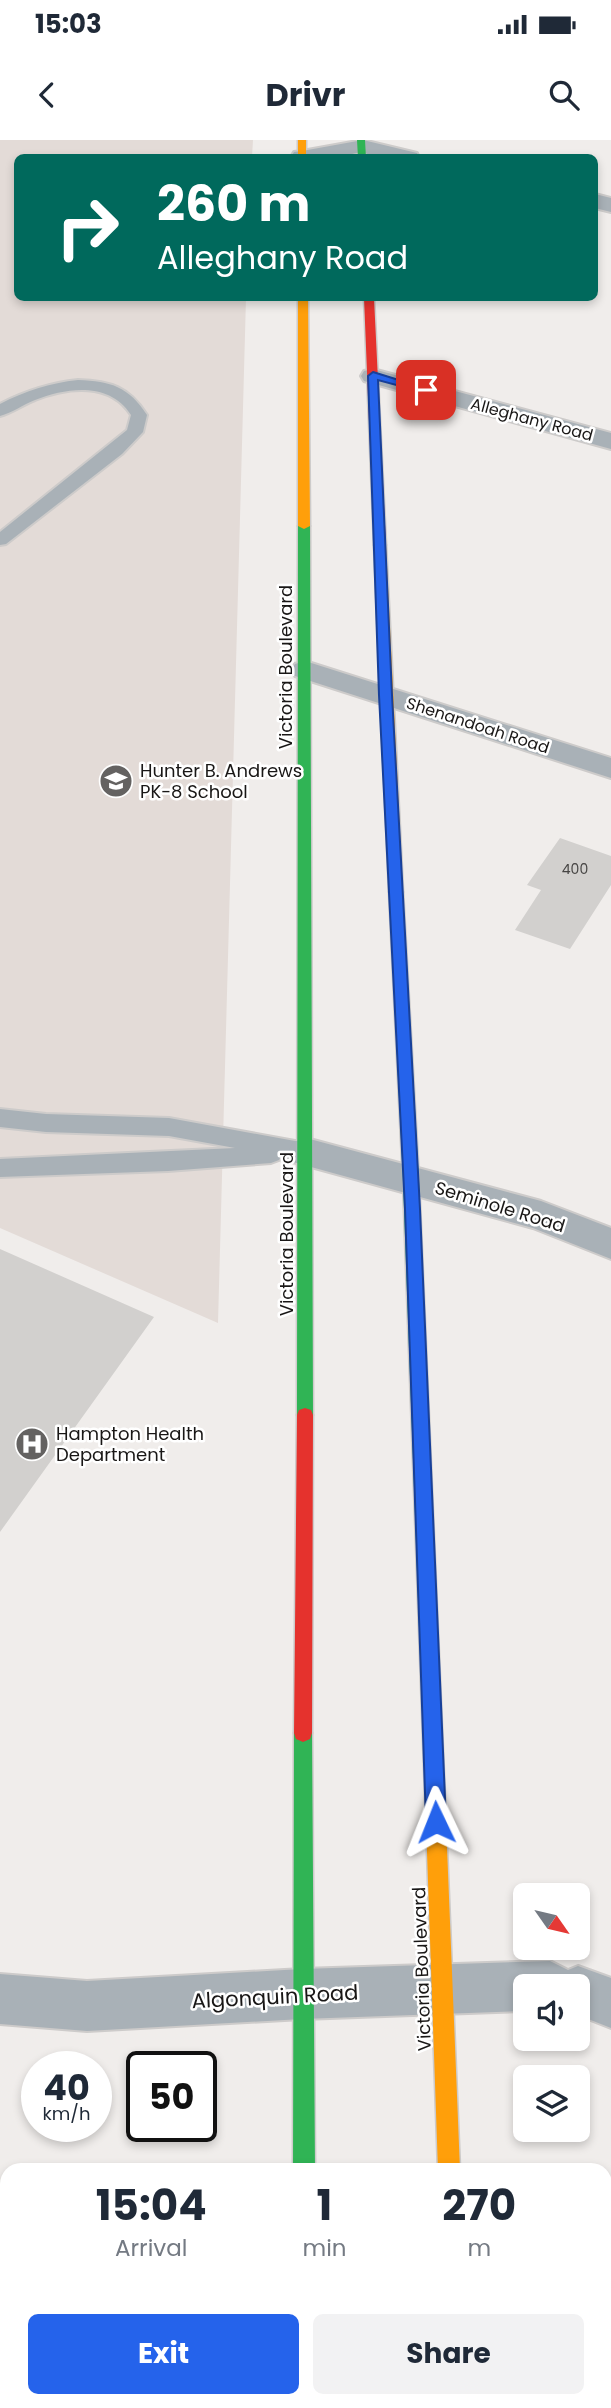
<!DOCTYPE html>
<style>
body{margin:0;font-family:Poppins,sans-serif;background:#f2f2f3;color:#1f2937;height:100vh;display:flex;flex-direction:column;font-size:26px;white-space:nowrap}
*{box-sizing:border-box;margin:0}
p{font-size:23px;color:#747a83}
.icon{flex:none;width:38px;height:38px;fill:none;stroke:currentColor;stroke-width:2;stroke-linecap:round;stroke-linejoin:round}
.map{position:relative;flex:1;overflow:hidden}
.details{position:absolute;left:0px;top:2023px;width:612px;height:245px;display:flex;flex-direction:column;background:#fff;border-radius:21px 21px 0 0;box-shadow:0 4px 10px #0003}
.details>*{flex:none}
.hud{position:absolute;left:14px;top:14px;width:584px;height:147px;border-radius:10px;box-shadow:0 4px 10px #0003;background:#00695c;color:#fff;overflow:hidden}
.needle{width:46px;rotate:124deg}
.buttons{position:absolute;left:513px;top:1743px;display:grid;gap:14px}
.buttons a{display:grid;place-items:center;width:77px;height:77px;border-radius:10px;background:#fff;box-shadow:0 4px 10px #0003;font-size:35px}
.speed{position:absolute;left:21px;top:1911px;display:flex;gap:14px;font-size:35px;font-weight:700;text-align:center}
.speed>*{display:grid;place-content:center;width:91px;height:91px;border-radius:50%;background:#fff;box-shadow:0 4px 10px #0003;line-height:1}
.speed small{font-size:18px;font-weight:400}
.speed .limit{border:4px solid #111;border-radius:10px;background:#fff;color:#111}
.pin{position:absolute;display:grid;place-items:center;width:60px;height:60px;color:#fff;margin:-30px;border-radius:14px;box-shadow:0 4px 10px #0006}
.me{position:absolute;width:77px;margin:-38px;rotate:358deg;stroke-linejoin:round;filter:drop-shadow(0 0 5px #0008)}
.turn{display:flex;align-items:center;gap:24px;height:147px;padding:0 28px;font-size:32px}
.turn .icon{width:91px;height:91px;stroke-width:2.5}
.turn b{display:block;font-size:49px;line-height:60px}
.eta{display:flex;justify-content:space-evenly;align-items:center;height:119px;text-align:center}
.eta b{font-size:42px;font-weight:700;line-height:49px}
.button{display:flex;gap:14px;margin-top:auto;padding:14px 28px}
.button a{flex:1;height:80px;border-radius:10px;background:#2563eb;color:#fff;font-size:28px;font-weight:700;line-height:80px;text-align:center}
.button a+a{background:#f2f2f3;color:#1f2937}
.status{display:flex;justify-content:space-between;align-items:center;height:49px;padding:0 35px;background:#fff;direction:ltr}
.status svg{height:19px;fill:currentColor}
header{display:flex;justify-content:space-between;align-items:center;height:91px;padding:0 28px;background:#fff;font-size:32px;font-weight:700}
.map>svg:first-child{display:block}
.built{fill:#e3dbd7}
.building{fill:#d2d0ce}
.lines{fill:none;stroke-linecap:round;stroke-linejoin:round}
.lane-casing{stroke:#cdcbca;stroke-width:4}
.street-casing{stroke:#cdcbca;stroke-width:4}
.fast-casing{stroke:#cdcbca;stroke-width:3}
.slow-casing{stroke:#cdcbca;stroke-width:3}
.jam-casing{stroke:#cdcbca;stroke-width:3}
.lane{fill:#a9b1b7;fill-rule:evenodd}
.street{fill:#a9b1b7;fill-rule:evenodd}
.fast{fill:#30b455;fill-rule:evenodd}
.slow{fill:#ff9f0a;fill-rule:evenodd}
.jam{fill:#e5322d;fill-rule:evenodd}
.route{fill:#2563eb;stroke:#184099;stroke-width:2}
.labels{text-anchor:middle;stroke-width:5;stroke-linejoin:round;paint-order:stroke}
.number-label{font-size:14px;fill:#474544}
.far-street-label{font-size:16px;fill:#191716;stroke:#fff}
.street-label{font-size:18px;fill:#191716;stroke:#fff}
.poi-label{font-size:18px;fill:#191716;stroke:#fff;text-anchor:start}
.near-street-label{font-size:21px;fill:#191716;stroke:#fff}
</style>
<div class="status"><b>15:03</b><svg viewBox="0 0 49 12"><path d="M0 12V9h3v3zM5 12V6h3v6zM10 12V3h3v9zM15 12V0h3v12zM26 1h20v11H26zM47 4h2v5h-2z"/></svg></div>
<header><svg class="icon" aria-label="back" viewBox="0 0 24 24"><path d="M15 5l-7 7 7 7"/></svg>Drivr<svg class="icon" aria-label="search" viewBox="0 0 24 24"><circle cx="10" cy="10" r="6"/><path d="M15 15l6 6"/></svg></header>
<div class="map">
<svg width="611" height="2268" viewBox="0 0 611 2268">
<rect width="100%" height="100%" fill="#f0edeb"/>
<path class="built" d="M 0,0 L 253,0 L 252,17 L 18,18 L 18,158 L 246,158 L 218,1183 L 0,1088 Z
M 0,2066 L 7,2071 L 7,2261 L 190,2261 L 190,2268 L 0,2268 Z"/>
<path class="building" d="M 560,698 L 611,716 L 611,745 L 570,809 L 515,790 L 541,750 L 527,745 Z
M 0,1109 L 154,1177 L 0,1392 Z"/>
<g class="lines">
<defs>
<path id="lane" d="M 78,240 C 111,241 129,247 147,275 L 143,292 L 122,314 L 6,404 L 0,405 L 0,392 L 127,290 L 131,275 C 110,242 68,247 35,260 C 24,264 12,273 0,276 L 0,264 C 25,251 50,243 78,240 Z
M 0,969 L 46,974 L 169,978 L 306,1003 L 314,1006 L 318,1012 L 314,1018 L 306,1021 L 281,1016 L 279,1020 L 271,1023 L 168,1031 L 0,1037 L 0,1019 L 235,1008 L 169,996 L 46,992 L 0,987 Z"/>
<path id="street" d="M 363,0 L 417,13 L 419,18 L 381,18 L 361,12 L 334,18 L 291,17 L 294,12 L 302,11 Z
M 595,54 L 611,58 L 611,72 L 595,68 Z
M 373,229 L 611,293 L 611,309 L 364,241 L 361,236 L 364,231 Z
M 305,521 L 611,618 L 611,638 L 295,536 L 290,530 L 295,524 Z
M 306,998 L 541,1061 L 611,1088 L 611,1119 L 533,1088 L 293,1022 L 288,1012 L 293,1002 Z
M 550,1821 L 568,1830 L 578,1826 L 611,1838 L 611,1888 L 578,1875 L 578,1846 L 525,1846 L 525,1871 L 302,1879 L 87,1891 L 0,1884 L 0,1834 L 87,1841 L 302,1829 Z"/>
<path id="fast" d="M 357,0 L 365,0 L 366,18 L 358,18 Z
M 304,383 L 310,386 L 313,1275 L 311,1280 L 305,1282 L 299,1280 L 297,1275 L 298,386 Z
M 396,747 L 403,752 L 419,1041 L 446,1683 L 443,1690 L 436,1692 L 429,1690 L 426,1683 L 403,1041 L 389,752 Z
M 303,1584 L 310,1587 L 312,1593 L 315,2030 L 293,2030 L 294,1593 L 296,1587 Z
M 294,2261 L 316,2261 L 316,2268 L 294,2268 Z"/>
<path id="slow" d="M 298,0 L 306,0 L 306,18 L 298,18 Z
M 298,158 L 308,158 L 310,386 L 304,389 L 298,386 Z
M 380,402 L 386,405 L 403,752 L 396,757 L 389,752 L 374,405 Z
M 436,1674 L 443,1676 L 446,1683 L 460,2030 L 438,2030 L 426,1683 L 429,1676 Z
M 448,2261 L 470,2261 L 470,2268 L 448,2268 Z"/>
<path id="jam" d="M 364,158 L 374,158 L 386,405 L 380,408 L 374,405 Z
M 305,1268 L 311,1270 L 313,1275 L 312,1593 L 310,1599 L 303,1602 L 296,1599 L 294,1593 L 297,1275 L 299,1270 Z"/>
</defs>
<use href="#lane" class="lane-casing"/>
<use href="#street" class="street-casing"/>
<use href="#fast" class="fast-casing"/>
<use href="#slow" class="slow-casing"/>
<use href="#jam" class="jam-casing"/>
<use href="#lane" class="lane"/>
<use href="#street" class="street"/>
<use href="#fast" class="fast"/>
<use href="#slow" class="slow"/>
<use href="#jam" class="jam"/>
</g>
<path class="route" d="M 373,232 L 431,250 L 426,253 L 378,240 L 392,555 L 420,1069 L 446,1682 L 443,1689 L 436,1691 L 429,1689 L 426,1682 L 405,1069 L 379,555 L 368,236 Z"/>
<defs>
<symbol id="school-disc" viewBox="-11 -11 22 22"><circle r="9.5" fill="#646261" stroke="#fff"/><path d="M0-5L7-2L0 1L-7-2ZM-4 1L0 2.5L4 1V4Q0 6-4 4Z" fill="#fff"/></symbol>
<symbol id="hospital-disc" viewBox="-11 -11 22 22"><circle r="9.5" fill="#646261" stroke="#fff"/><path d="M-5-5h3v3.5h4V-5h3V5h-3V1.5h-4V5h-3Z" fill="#fff"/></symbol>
</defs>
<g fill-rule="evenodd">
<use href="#school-disc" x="97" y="622" width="38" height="38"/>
<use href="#hospital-disc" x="13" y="1285" width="38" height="38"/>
</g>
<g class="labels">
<g class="number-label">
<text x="575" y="734">400</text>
</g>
<g class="far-street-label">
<text transform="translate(532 279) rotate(15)" y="6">Alleghany Road</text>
<text transform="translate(478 585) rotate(18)" y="6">Shenandoah Road</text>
</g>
<g class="street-label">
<text transform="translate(286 527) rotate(-90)" y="6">Victoria Boulevard</text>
<text transform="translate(500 1067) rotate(17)" y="6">Seminole Road</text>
<text transform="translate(287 1094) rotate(-90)" y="6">Victoria Boulevard</text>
<text transform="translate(422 1829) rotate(-92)" y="6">Victoria Boulevard</text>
</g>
<g class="poi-label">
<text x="140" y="637">Hunter B. Andrews<tspan x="140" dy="21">PK-8 School</tspan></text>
<text x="56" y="1300">Hampton Health<tspan x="56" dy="21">Department</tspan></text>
</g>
<g class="near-street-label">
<text transform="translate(275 1857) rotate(-3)" y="7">Algonquin Road</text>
</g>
</g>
</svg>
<div class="buttons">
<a><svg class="needle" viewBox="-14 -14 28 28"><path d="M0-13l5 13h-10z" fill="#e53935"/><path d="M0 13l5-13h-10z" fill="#747a83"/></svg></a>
<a><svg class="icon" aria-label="sound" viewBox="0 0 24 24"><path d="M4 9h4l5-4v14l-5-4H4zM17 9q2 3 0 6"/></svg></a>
<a><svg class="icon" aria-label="layers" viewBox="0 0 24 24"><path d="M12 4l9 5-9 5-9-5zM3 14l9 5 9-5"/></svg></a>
</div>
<div class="speed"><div>40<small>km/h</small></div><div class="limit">50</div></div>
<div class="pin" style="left:426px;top:250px;background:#d93025"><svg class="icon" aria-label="arrive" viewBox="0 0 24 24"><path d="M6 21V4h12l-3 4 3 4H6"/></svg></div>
<svg class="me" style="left:436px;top:1682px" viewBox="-20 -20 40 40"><path d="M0-17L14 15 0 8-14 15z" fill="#2563eb" stroke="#fff" stroke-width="4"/></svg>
<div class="hud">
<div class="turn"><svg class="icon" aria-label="right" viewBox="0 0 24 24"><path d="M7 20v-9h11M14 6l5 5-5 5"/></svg><div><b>260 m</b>Alleghany Road</div></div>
</div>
<section class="details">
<div class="eta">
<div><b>15:04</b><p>Arrival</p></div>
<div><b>1</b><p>min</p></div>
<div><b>270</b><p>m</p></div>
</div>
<div class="button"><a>Exit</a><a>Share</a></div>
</section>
</div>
